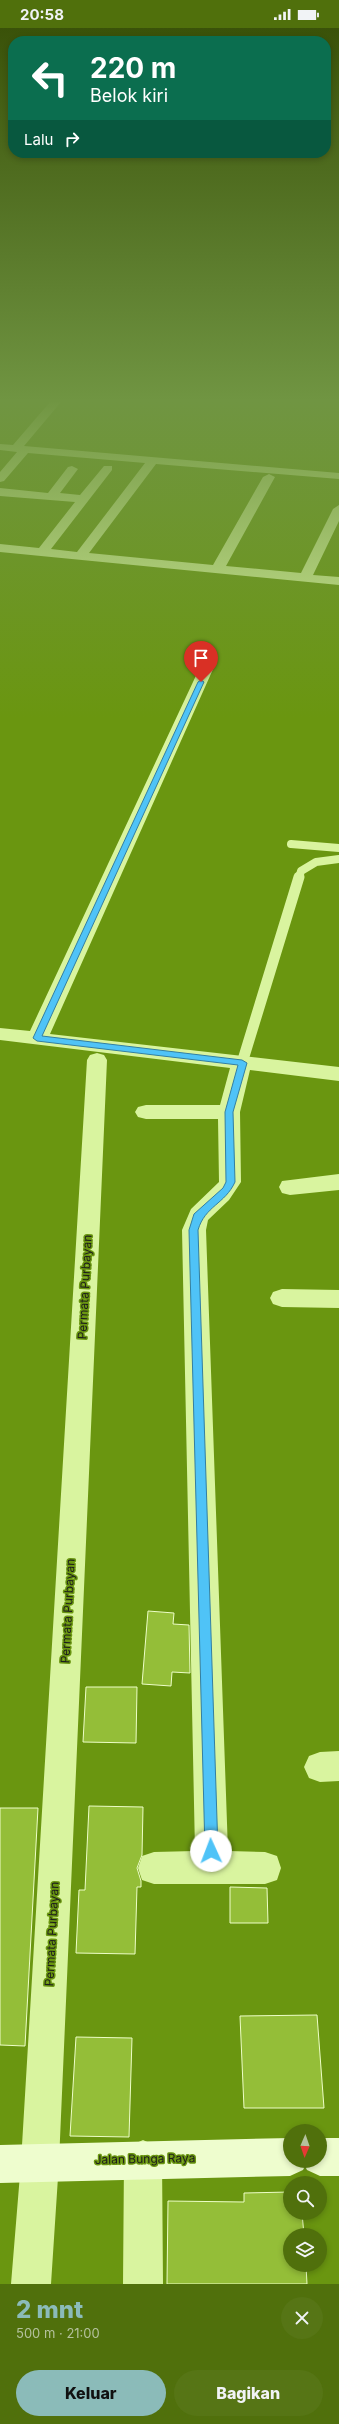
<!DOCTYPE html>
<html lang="id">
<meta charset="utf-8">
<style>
body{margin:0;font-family:Inter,sans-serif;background:#567515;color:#f1f3f6;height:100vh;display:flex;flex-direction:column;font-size:15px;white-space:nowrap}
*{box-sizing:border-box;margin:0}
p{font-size:13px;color:#b4c19d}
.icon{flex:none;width:22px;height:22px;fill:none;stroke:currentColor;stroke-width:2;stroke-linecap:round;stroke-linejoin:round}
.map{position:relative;height:2256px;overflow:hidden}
.drawer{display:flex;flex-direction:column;background:#50700c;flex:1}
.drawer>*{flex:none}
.guide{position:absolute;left:8px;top:8px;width:323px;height:122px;border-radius:16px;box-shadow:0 2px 6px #0003;background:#0b6e4f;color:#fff;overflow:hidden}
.needle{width:26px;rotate:182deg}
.buttons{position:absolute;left:283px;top:2096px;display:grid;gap:8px}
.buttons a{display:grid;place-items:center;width:44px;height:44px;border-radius:50%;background:#50700c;box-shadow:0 2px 6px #0003;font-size:20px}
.pin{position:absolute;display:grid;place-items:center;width:34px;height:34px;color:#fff;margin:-41px -17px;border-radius:50% 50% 50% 0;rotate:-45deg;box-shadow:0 0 4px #0007}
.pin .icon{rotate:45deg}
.me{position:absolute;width:44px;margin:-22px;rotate:358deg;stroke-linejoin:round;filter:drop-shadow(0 0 3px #0008)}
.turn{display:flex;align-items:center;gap:14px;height:84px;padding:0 16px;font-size:18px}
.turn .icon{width:52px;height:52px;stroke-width:2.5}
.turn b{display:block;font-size:28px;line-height:34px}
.then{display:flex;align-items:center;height:38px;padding:0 16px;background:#0003;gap:8px;font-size:15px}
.round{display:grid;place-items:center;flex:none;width:42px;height:42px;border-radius:21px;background:#567515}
.summary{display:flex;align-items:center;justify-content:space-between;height:68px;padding:0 16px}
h1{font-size:24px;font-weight:800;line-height:30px;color:#8bbbb9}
.cta{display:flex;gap:8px;margin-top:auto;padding:8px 16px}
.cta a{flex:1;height:46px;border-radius:24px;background:#8bbbb9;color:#111;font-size:16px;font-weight:800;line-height:46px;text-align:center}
.cta a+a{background:#567515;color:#f1f3f6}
.status{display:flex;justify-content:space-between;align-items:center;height:28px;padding:0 20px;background:#50700c;direction:ltr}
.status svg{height:11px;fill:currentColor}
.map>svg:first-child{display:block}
.building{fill:#94be38;stroke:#edfec7}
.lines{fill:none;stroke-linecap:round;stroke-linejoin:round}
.lane-far1{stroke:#d9f49f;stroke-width:8}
.lane{stroke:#d9f49f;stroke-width:11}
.street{fill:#d9f49f;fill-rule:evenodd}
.secondary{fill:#eefdce;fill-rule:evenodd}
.route{fill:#4fc3f7;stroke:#337fa1}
.labels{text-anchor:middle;stroke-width:3;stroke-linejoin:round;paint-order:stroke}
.near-street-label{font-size:12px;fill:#1d1d1d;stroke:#6a9610}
</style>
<div class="status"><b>20:58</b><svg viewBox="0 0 49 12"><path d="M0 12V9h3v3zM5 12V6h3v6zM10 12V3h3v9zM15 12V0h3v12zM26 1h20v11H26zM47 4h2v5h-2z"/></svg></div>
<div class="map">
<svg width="339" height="2256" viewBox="0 0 339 2256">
<rect width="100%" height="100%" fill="#6a9610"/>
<path class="building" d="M 148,1583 L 174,1585 L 173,1596 L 189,1597 L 190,1645 L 172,1644 L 171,1658 L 142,1656 Z
M 86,1659 L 137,1659 L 136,1715 L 83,1714 Z
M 89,1778 L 143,1779 L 142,1827 L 137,1840 L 141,1853 L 141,1859 L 137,1859 L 135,1926 L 76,1925 L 79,1862 L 85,1862 Z
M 0,1780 L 38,1780 L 25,2018 L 0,2017 Z
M 230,1859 L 267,1860 L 268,1895 L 230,1895 Z
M 317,1987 L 324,2080 L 244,2080 L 240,1988 Z
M 76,2009 L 132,2010 L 129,2109 L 70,2108 Z
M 290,2164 L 290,2185 L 302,2185 L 304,2207 L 290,2207 L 290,2237 L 306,2237 L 307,2256 L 167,2256 L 168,2173 L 244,2174 L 244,2165 Z"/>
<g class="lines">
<path class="lane-far1" d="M 291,816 L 339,820
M 299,850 L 301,843 L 316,834 L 339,831"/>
<path class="lane" d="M 242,1035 L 299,849"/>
<path class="street" d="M 50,374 L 61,374 L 24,418 L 339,445 L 339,451 L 156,436 L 89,525 L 213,537 L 263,449 L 269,446 L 275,449 L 226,538 L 301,545 L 333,481 L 339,477 L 339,493 L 313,547 L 339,549 L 339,557 L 0,524 L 0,516 L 39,520 L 75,474 L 0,468 L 0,460 L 48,465 L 68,439 L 72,438 L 78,441 L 60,465 L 80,467 L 104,438 L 112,438 L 112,442 L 51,521 L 77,524 L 145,435 L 28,425 L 4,453 L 0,454 L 0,444 L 17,424 L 0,422 L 0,416 L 13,417 Z
M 207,635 L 214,639 L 50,1006 L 339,1039 L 339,1053 L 250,1042 L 240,1084 L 241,1154 L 229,1172 L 208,1192 L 206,1202 L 228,1823 L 265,1824 L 277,1828 L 281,1840 L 277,1852 L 265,1856 L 154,1856 L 142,1852 L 138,1840 L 142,1828 L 154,1824 L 195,1823 L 182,1202 L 191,1181 L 219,1154 L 218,1091 L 146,1091 L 138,1089 L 135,1084 L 138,1079 L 146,1077 L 220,1077 L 230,1040 L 0,1012 L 0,1000 L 30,1003 L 200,639 Z
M 97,1025 L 104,1027 L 107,1032 L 59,2134 L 51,2256 L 11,2256 L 21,2134 L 87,1032 L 90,1027 Z
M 339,1146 L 339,1162 L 290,1167 L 282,1165 L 279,1159 L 282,1153 Z
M 282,1261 L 339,1262 L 339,1280 L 282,1279 L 273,1276 L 270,1270 L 273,1264 Z
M 339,1723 L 339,1753 L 320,1754 L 309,1750 L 304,1739 L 309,1728 L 320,1724 Z
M 143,2112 L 156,2118 L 162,2131 L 163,2256 L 123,2256 L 124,2131 L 130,2118 Z"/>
<path class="secondary" d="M 290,2110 L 290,2133 L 320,2133 L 320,2110 L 339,2110 L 339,2148 L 320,2148 L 307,2142 L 305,2138 L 303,2142 L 290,2148 L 0,2155 L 0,2117 Z"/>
</g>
<linearGradient id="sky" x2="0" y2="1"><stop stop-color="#3a5209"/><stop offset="0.54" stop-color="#709542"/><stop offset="1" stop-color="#709542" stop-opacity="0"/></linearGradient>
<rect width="339" height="690" fill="url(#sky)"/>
<path class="route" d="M 201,652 L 204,654 L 42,1008 L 242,1032 L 247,1035 L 233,1084 L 235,1154 C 225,1176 205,1178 198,1202 L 218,1823 L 216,1828 L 211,1830 L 207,1828 L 205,1823 L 189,1202 L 194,1186 L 223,1160 L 226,1154 L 225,1084 L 238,1037 L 37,1013 L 33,1010 L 198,654 Z"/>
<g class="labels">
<g class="near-street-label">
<text transform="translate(85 1259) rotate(-87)" y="4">Permata Purbayan</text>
<text transform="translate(68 1583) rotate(-87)" y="4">Permata Purbayan</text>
<text transform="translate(52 1906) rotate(-87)" y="4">Permata Purbayan</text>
<text transform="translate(145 2131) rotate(-1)" y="4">Jalan Bunga Raya</text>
</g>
</g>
</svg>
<div class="buttons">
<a><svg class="needle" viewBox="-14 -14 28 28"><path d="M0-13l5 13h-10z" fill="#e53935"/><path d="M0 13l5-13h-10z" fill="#b4c19d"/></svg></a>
<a><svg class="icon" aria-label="search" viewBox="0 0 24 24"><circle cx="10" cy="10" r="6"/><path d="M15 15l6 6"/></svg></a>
<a><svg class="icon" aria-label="layers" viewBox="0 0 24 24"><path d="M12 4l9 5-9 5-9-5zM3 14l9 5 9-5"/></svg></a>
</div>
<div class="pin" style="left:201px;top:654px;background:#d93025"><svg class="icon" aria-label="arrive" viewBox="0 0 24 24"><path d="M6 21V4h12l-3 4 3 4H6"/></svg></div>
<svg class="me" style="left:211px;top:1823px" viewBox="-20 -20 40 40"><circle r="19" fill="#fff"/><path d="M0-13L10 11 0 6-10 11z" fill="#4fc3f7"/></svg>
<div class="guide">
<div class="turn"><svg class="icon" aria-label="left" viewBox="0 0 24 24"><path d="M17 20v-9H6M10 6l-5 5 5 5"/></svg><div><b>220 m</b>Belok kiri</div></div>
<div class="then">Lalu<svg class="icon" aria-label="right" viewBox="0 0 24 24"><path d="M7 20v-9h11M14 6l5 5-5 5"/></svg></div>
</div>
</div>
<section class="drawer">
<div class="summary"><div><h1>2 mnt</h1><p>500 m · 21:00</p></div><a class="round"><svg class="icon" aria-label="close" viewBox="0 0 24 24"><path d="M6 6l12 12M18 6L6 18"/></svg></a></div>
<div class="cta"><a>Keluar</a><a>Bagikan</a></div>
</section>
